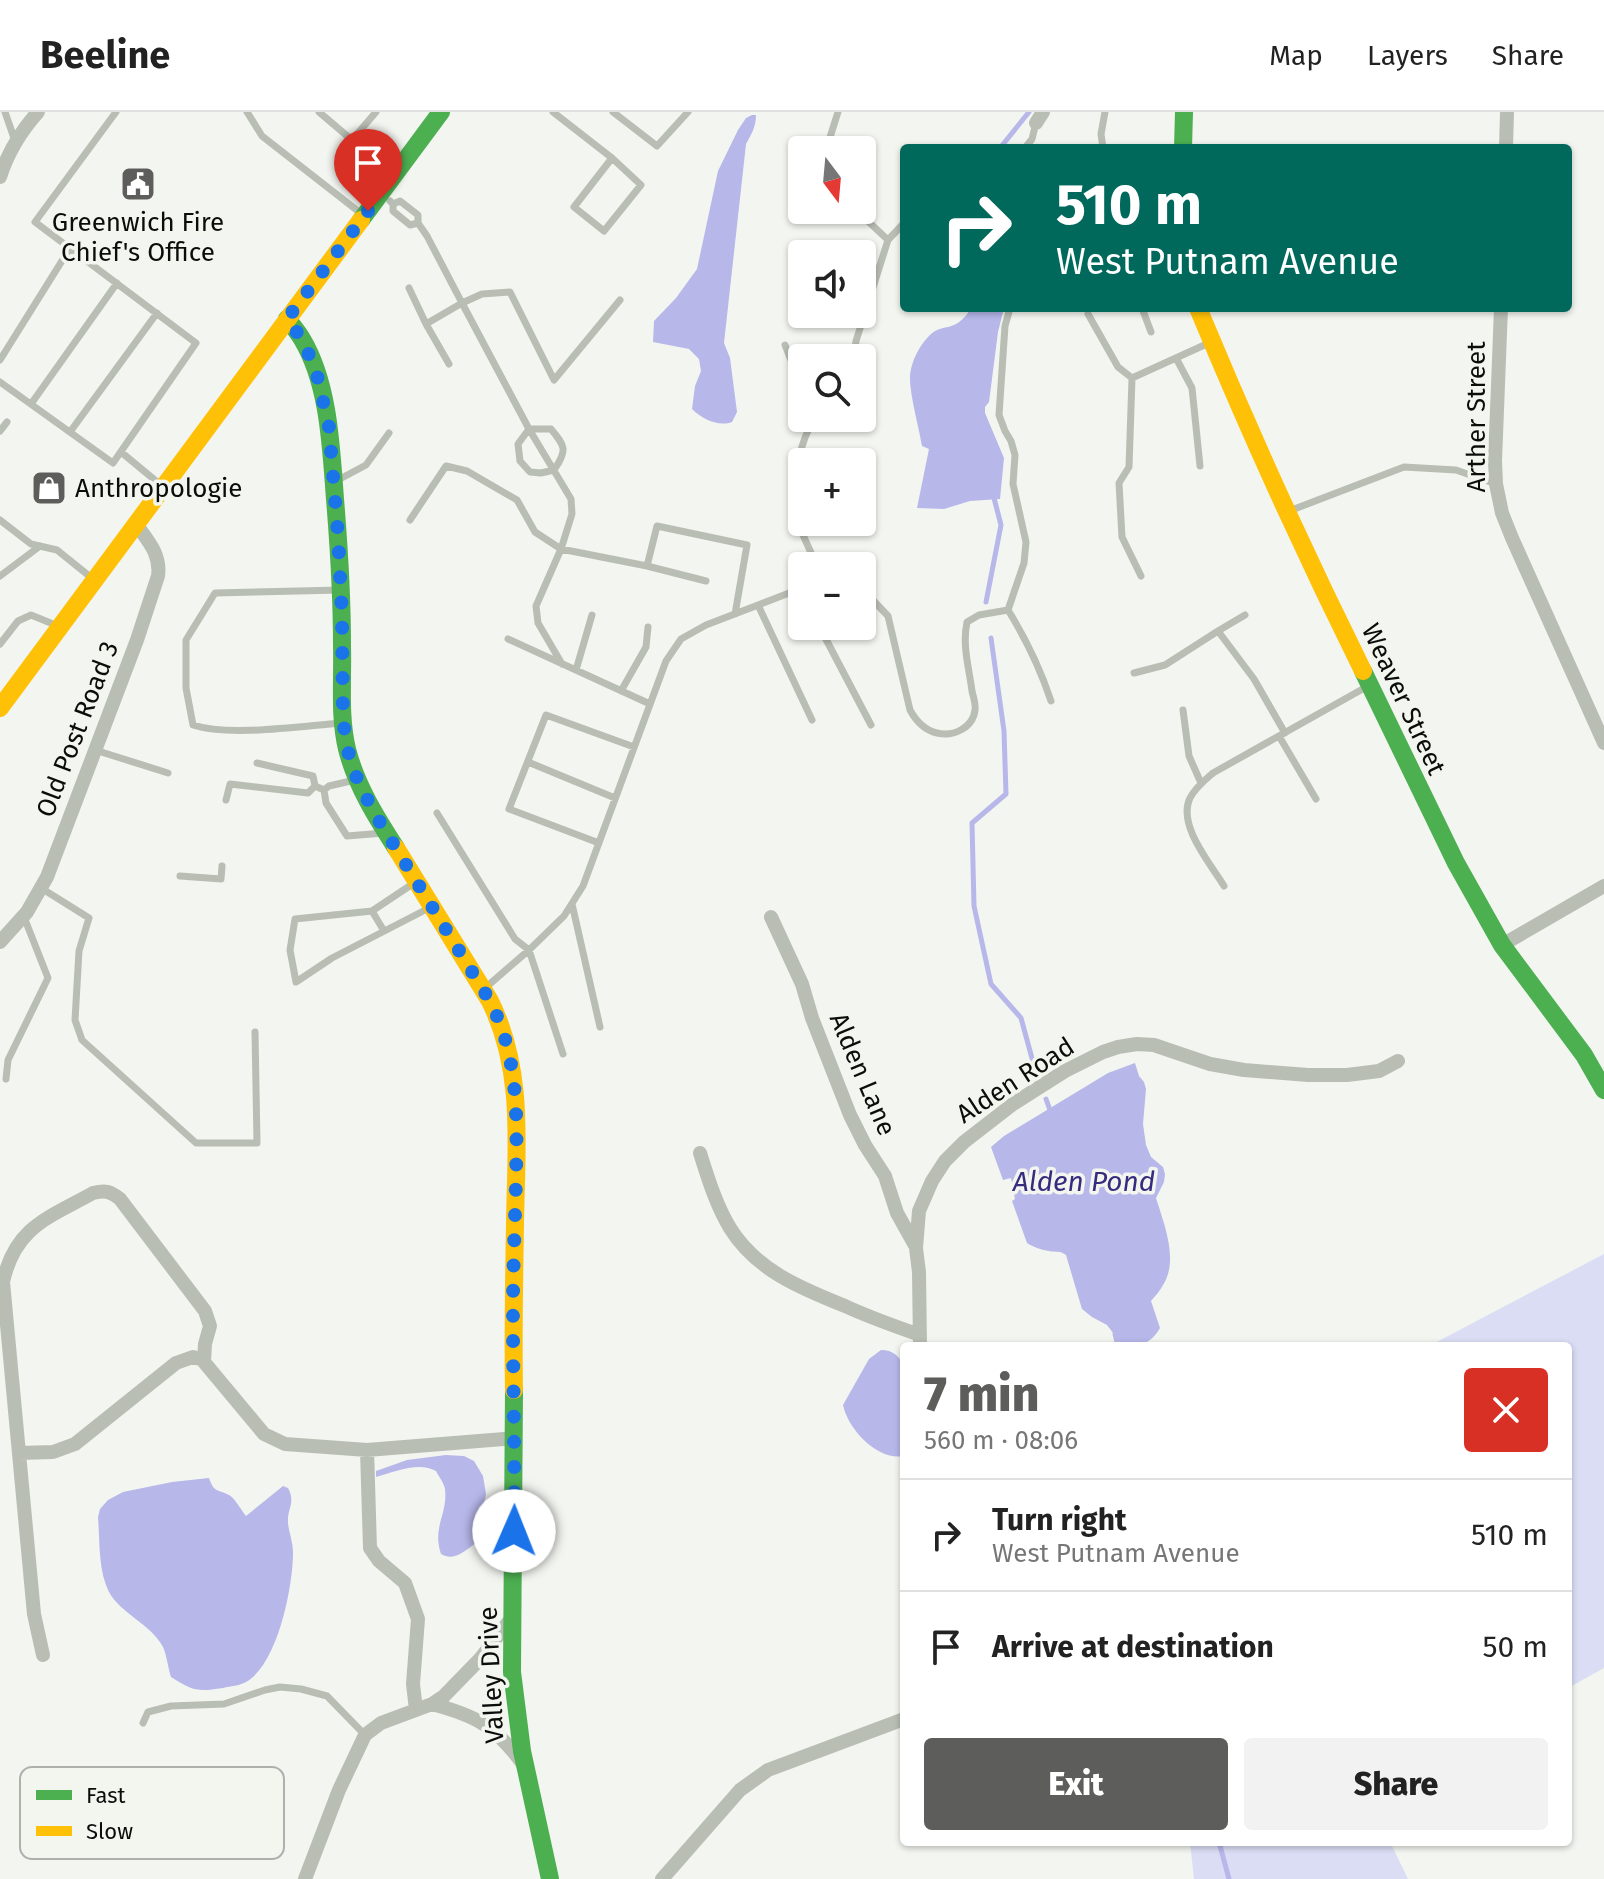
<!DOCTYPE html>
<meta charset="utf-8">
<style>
body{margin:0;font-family:"Fira Sans",sans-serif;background:#f2f2f2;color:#222;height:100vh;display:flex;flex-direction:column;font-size:30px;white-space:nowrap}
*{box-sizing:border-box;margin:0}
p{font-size:26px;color:#767676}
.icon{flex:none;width:44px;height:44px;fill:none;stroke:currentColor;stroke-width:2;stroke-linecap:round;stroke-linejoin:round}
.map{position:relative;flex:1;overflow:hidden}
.drawer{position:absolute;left:900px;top:1230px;width:672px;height:504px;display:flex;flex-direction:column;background:#fff;border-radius:8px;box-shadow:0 2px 6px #0004}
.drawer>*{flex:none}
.guide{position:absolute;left:900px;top:32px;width:672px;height:168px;border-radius:8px;box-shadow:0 2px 6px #0004;background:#00695c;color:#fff;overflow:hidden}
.needle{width:52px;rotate:164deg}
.tools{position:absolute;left:788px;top:24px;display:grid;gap:16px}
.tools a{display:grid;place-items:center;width:88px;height:88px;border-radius:8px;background:#fff;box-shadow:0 2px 6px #0004;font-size:40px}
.pin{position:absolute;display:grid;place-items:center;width:68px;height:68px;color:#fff;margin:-82px -34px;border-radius:50% 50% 50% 0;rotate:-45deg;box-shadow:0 0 8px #0007}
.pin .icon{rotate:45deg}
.me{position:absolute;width:88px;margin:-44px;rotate:1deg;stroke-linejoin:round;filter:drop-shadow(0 0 6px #0008)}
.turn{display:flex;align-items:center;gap:28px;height:168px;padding:0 24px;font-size:36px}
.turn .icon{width:104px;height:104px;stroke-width:2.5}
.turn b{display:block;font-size:56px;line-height:68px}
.round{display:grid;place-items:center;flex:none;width:84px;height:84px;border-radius:8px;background:#f2f2f2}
.headline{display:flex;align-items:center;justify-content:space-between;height:136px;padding:0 24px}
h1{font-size:48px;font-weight:800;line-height:60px;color:#5d5e5b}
.cta{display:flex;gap:16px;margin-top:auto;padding:16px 24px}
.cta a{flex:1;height:92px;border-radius:8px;background:#5d5e5b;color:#fff;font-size:32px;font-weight:800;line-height:92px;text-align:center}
.cta a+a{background:#f2f2f2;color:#222}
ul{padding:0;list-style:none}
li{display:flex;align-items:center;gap:24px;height:112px;padding:0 24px;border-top:2px solid #e0e0e0}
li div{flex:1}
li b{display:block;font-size:30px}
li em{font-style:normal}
header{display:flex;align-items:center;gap:48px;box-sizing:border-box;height:112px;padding:0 40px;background:#fff;border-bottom:2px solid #e0e0e0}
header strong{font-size:38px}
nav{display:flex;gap:44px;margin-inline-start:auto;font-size:28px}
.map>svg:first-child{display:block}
.green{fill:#dbddf5}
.water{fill:#b7b7ea}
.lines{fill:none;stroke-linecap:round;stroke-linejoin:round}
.stream{stroke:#b7b7ea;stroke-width:5}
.lane{stroke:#b9beb4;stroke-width:7}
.street{stroke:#b9beb4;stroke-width:14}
.fast{stroke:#4caf50;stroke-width:18}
.slow{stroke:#ffc107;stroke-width:18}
.route{stroke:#1a73e8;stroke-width:14;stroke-dasharray:0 25.2}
.labels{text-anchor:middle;stroke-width:7;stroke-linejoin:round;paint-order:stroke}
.poi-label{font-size:26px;fill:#0c0d0b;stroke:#f3f6ef}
.street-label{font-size:26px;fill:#0c0d0b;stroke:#f3f6ef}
.water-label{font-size:28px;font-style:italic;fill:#372b7f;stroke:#f3f6ef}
.key{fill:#f3f6ef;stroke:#aeb0ab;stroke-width:2}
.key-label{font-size:22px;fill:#0c0d0b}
</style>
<header>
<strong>Beeline</strong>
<nav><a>Map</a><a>Layers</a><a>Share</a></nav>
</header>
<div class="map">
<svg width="1604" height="1767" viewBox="0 0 1604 1767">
<rect width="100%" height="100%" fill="#f3f5f0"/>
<path class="green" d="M 1604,1142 L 1604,1556 L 1568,1576 L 1568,1234 L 1429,1234 Z
M 1190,1730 L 1390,1730 L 1408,1767 L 1194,1767 Z"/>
<path class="water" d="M 752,3 L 756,3 C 756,15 751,23 746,32 L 724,231 L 730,246 L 737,300 L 732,310 C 718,315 702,307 692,297 L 695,274 L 701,259 L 699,247 L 689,237 L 653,230 L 654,209 L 676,186 L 697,157 L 718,59 L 738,18 L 746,6 Z
M 967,196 L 1004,196 L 998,220 L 989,290 L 985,295 L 985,301 L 1004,346 L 1000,387 L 970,389 L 944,397 L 917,396 L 929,337 L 922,334 C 919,315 910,284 910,266 C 910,251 920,232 931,222 C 944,211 952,221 968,201 Z
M 1135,951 L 1139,964 L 1144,970 L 1146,977 L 1143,1012 L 1146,1033 L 1151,1045 L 1163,1055 L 1165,1062 L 1164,1070 L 1156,1086 C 1164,1112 1179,1148 1163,1173 C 1160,1179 1155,1184 1151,1189 L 1160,1216 C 1151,1232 1140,1234 1123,1234 L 1107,1213 L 1092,1205 L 1082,1197 L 1066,1143 C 1059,1138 1057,1141 1049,1139 C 1042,1138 1033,1135 1027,1131 L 1012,1089 L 1015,1087 L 1011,1066 L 1003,1068 L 991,1035 L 1004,1024 L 1108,961 Z
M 881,1238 C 893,1238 899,1244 904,1254 L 904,1344 C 877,1349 848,1317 843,1293 L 869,1247 Z
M 446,1343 L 464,1344 L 474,1349 L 483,1364 L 486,1382 L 477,1430 C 466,1438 455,1450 441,1442 C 432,1415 448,1402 445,1377 C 444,1371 439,1365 436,1359 C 419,1349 394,1360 376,1365 L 376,1359 L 407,1348 Z
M 209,1366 C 214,1381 218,1377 229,1383 C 235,1386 241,1398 246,1404 L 283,1374 L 288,1376 C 296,1391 287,1396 288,1411 C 289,1421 293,1430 293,1441 C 293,1474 278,1552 246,1570 C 239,1574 231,1574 223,1576 C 197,1580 193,1579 171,1565 C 168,1556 167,1544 163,1535 C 151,1512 121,1502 109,1480 C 98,1458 100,1429 98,1405 L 100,1397 L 108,1388 L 123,1380 L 172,1370 Z"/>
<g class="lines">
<path class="stream" d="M 1000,36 L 1029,0
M 986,490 L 1001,413 L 994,386
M 991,526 L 1004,619 L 1006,682 L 972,711 L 974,794 L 991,872 L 1021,906 L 1036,961
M 1046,987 L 1051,1001
M 1115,1222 L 1118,1234
M 1219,1730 L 1229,1767"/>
<path class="lane" d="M 5,0 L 15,29
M 247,0 L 262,24 L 363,103
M 319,0 L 352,28 L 395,59
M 553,0 L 612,46 L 641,73 L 604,119 L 574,95 L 612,46
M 613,0 L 657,34 L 688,0
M 352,28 L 376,0
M 1025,36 L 1032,27 L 1036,11
M 1103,36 L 1101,22 L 1105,0
M 826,38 L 838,0
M 390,89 L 393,92 L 393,99 L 410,113 L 418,111
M 393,92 L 400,89 L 418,103 L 418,111 L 427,124 L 462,191 L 482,182 L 510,180 L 554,268 L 620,188
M 856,98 L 888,128
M 409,176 L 426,212 L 462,191 L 529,317 L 571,387 L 572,402 L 561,437 L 535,420 L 517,388 L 467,359 L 446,354 L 410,408
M 1142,196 L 1151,220
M 1088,202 L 1118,255 L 1132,266
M 426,212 L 449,252
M 785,233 L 797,263 L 802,268
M 854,246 L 856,229 L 888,128 L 904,111
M 1176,246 L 1192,276 L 1200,354
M 0,248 L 70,136
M 0,270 L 113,351 L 196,231 L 35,110 L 116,0
M 31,292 L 117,171
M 529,317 L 551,317 C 565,334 568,338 554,358 L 541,361 L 530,360 L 520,349 L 518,332 Z
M 0,319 L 7,310
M 70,320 L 157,201
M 121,340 L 162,374
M 336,369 L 366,353 L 389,321
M 797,386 C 797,355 798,333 815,306
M 797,392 L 803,423 L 817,454
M 1289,399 L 1404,355 L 1456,358 L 1496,372
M 0,408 L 31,432 L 57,438 L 93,467
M 0,464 L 40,434
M 1141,464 L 1122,425 L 1119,371 L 1129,355 L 1132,266 L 1211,230
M 706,469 L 647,454 L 657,414 L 747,433 L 735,502
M 341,478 L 215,481 L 186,528 L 186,576 L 193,613 C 230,625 301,614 341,611
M 862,481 L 870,485 L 888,504 L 910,598 C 916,609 924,618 937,621 C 953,625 973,616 975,598 C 976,592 973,584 972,579 C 969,556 962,533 967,510 L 979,503 L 1008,498
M 758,493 L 812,608
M 1008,498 L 1024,451 L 1026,430 L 1013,372 L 1015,343 L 1011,329 L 1005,319 L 999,303 L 1005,214 L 1010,196
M 1008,498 C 1026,527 1040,556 1051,589
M 819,514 L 871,613
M 1218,519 L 1245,503
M 508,527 L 650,592
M 0,532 L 18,509 L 31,503 L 58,514
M 562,552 L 538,511 L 536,494 L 561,437 L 647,454
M 576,558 L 592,503
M 1134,561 L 1165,553 L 1218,519 L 1254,567 L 1285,621
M 621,579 L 646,535 L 648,515
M 1183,598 L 1189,644 L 1201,671
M 1279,624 L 1316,687
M 95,638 L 168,661
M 528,650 L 615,686
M 257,651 L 313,664 L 315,674
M 324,678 L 326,691 L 347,724 L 384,721
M 226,688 L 230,672 L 308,681 L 315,674 L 324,678 L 329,674 L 355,668
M 437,701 L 515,827 L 529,838 L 563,942
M 599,731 L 509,697 L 546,603 L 634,635
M 180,764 L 221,767 L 222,754
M 414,771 L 372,799 L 295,807 L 290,838 L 296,870 L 332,846 L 431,795
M 1224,774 C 1210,751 1177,713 1190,686 C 1195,676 1205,668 1213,661 L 1368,574
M 41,776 L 89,806 L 79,839 L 75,908 L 82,928 L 196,1031 L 257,1031 L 255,920
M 572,792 L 600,915
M 372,799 L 384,819
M 484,877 L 529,838 L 564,804 L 583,774 L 666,549 L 681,527 L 706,513 L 802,476
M 6,967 L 8,948 L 48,866 L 24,805
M 143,1611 L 148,1600 L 171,1594 L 224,1592 L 265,1578 L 280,1575 L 301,1577 L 327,1584 L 365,1623"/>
<path class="street" d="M 1036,11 L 1043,0
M 1506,36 L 1507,0
M 0,65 C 8,40 20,20 38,0
M 1501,196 L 1495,349 L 1496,372 L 1502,401 L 1512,426 L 1604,631
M 771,805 L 802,872 L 812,906 L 850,1003 L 865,1033 L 885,1064 L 897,1101 L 916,1135
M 0,830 L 27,800 L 47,765 L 137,528 L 158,464 C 161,442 148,429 136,412
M 1502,833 L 1604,774
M 700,1041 C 708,1066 716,1093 730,1116 C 756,1158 800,1176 845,1194 C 869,1205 894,1214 920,1223
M 920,1234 L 919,1160 L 916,1136 L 919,1099 L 932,1069 L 945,1049 L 964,1030 L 1013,992 L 1065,959 L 1103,940 L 1118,935 L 1137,932 L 1154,933 L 1210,952 L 1244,958 L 1308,963 L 1347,963 L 1379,959 L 1398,949
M 367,1338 L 370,1436 L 379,1449 L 405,1471 L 418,1507 L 413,1572 L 416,1598
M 19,1341 L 53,1340 L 75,1332 L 176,1251 L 193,1245 L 204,1248
M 43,1543 L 34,1502 L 3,1170 C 15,1115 48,1106 93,1081 C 105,1078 110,1079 120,1087 L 205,1199 L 210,1214 L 205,1232 L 204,1250 L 264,1322 L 285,1332 L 367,1338 L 515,1326
M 432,1592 C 477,1604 495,1614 523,1652
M 305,1767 L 339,1678 L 365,1623 L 381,1611 L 432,1592 L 444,1584 L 480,1547 L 513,1504
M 662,1767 L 740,1678 L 768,1658 L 904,1607"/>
<path class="fast" d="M 1183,36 L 1184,0
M 361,108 L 441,0
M 287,207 C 292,213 298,220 302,227 C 329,272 331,335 335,387 C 339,436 342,485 342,534 C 343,567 339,604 347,637 C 356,673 376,705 396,736
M 1363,559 L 1456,751 L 1502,833 L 1584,943 L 1604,978
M 514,1278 L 512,1560 L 522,1639 L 550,1767"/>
<path class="slow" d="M 1198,196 C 1249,319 1304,440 1363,559
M 0,596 L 361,108
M 396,736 L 490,889 C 525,960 516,1036 515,1112 C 514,1167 513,1223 514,1278"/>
</g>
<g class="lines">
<path class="route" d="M 368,99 L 287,207 L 302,227 L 316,259 L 329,315 L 338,423 L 342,503 L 343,608 L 347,636 L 356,664 L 373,699 L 490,889 C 519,946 517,1004 516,1067 C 515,1111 513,1156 513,1200 C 513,1273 515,1346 514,1419"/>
</g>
<defs>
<symbol id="civic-square" viewBox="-11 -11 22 22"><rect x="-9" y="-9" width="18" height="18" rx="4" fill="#5d5e5b" stroke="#f3f6ef"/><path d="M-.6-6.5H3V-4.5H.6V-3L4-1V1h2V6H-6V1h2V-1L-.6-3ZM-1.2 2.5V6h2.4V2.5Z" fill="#fff"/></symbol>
<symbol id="shop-square" viewBox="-11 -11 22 22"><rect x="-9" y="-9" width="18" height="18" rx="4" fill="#5d5e5b" stroke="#f3f6ef"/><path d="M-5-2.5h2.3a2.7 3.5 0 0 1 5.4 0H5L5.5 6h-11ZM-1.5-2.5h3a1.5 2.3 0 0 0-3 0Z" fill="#fff"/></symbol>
</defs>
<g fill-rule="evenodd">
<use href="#civic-square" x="118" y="52" width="40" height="40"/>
<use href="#shop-square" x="29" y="356" width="40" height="40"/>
</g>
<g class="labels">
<g class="poi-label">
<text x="138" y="119">Greenwich Fire<tspan x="138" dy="30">Chief's Office</tspan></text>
<text x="75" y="385" text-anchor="start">Anthropologie</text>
</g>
<g class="street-label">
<text transform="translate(1476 305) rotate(-90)" y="9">Arther Street</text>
<text transform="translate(1404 587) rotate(65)" y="9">Weaver Street</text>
<text transform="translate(77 617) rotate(-69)" y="9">Old Post Road 3</text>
<text transform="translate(863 962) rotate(67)" y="9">Alden Lane</text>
<text transform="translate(1015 968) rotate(-33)" y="9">Alden Road</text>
<text transform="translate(491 1563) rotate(-93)" y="9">Valley Drive</text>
</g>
<g class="water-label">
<text x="1084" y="1079">Alden Pond</text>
</g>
</g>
<rect x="20" y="1655" width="264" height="92" rx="12" class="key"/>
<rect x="36" y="1678" width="36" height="10" fill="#4caf50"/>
<rect x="36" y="1714" width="36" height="10" fill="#ffc107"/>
<g class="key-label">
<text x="86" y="1691">Fast</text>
<text x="86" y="1727">Slow</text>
</g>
</svg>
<div class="tools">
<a><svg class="needle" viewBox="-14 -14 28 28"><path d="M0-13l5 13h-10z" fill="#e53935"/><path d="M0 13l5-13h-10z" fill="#767676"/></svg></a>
<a><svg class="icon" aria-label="sound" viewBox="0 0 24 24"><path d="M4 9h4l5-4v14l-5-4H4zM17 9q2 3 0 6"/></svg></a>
<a><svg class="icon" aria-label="search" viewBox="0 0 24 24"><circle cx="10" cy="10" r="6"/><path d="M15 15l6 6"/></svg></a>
<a>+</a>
<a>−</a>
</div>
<div class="pin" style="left:368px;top:99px;background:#d93025"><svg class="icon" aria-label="arrive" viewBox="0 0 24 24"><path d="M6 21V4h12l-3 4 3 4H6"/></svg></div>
<svg class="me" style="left:514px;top:1419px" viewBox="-20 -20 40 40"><circle r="19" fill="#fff"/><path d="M0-13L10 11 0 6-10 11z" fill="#1a73e8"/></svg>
<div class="guide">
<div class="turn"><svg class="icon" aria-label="right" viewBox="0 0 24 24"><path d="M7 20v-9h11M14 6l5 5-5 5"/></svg><div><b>510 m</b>West Putnam Avenue</div></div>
</div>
<section class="drawer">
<div class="headline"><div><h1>7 min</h1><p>560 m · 08:06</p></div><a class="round" style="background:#d93025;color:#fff"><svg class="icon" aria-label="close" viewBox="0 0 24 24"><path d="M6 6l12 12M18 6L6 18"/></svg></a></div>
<ul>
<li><svg class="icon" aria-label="right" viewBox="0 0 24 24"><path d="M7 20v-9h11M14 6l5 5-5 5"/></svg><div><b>Turn right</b><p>West Putnam Avenue</p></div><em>510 m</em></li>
<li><svg class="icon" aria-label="arrive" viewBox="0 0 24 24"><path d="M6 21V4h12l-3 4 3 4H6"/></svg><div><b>Arrive at destination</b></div><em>50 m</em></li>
</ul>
<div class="cta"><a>Exit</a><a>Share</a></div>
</section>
</div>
